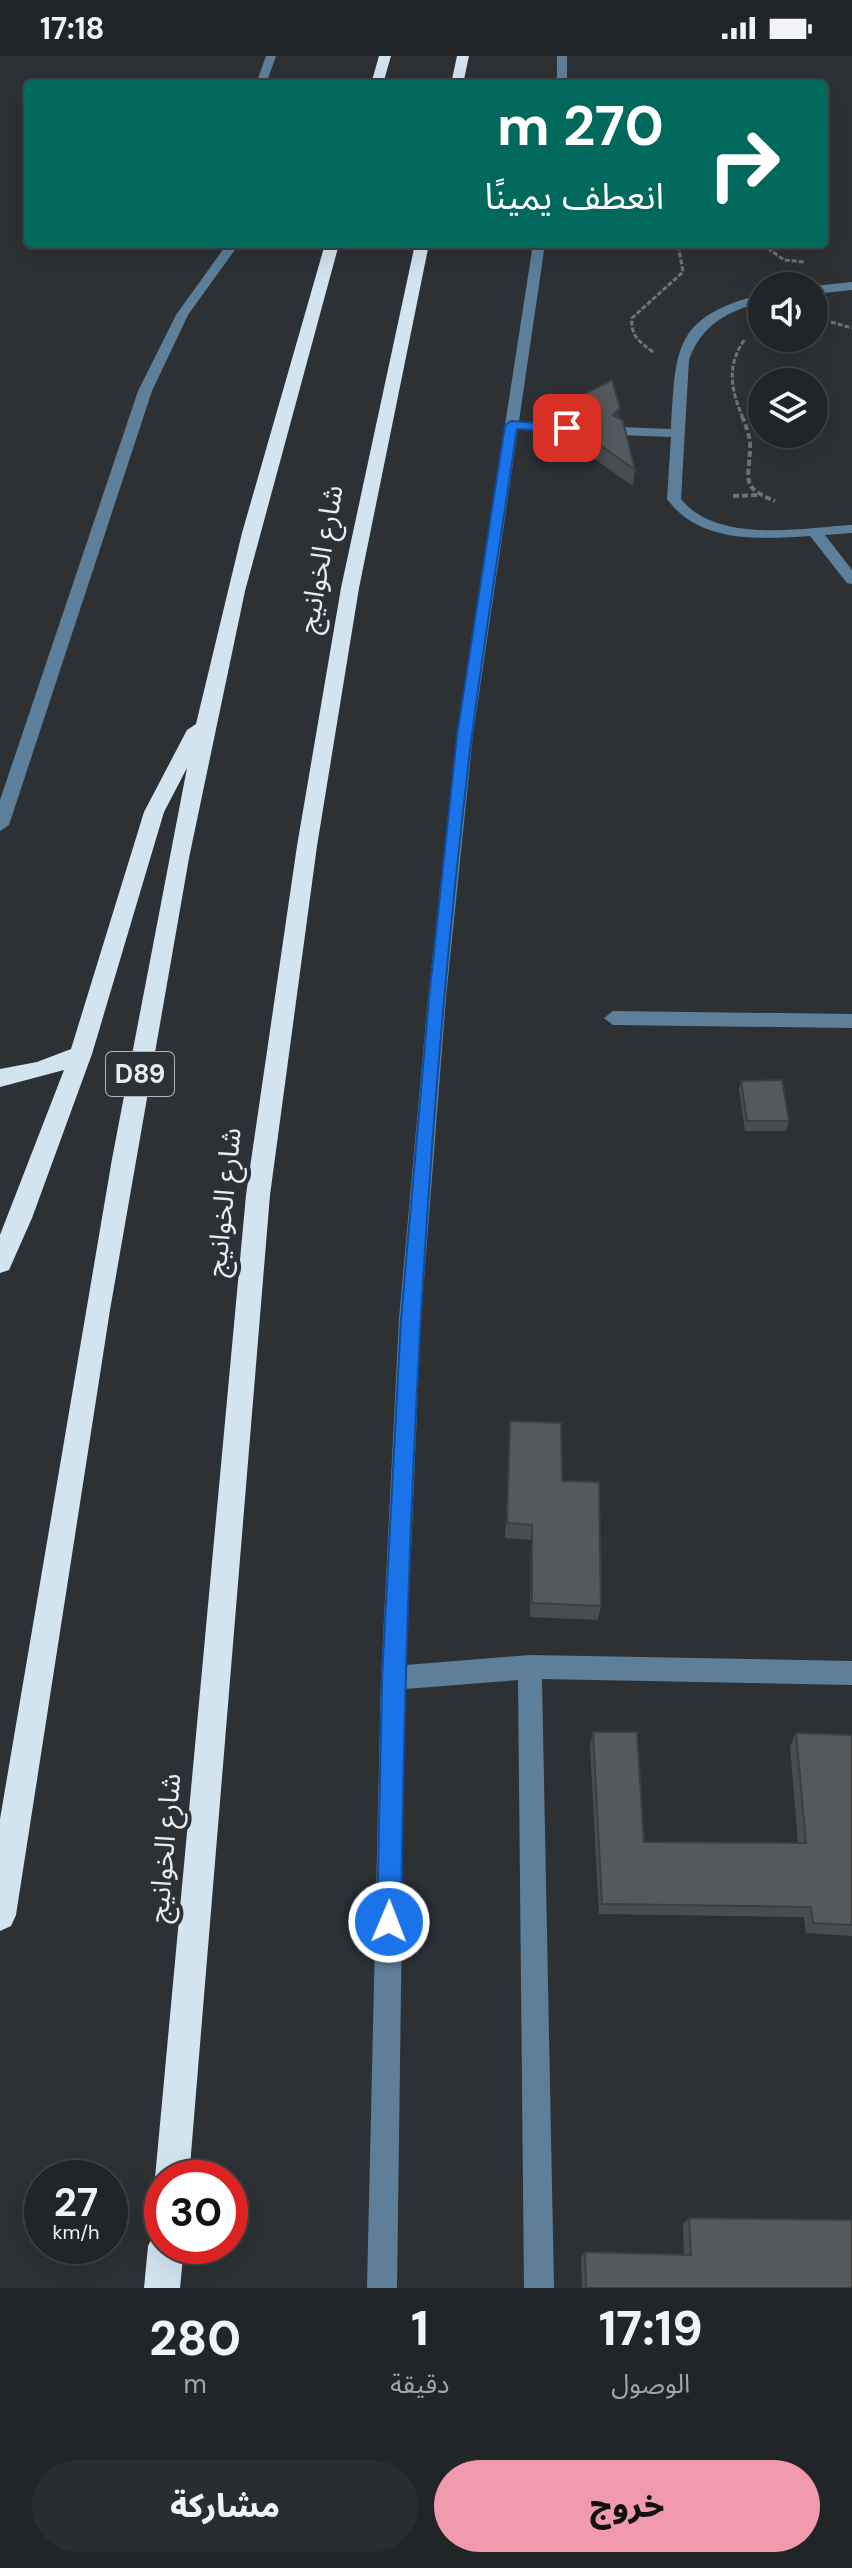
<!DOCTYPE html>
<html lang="ar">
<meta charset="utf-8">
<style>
body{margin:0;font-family:"DM Sans","Noto Sans Arabic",sans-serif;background:#2a2d2f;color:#f1f3f6;direction:rtl;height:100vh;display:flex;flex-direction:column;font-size:30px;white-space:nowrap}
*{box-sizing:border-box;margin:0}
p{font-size:26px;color:#a2a5a7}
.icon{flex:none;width:44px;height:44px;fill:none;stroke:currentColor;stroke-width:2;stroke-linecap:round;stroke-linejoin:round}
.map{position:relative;height:2232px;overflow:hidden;direction:ltr}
.details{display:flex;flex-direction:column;background:#222527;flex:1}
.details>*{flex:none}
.banner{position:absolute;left:24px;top:24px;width:804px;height:168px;border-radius:8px;box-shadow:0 8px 32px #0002,0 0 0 2px #3f4244;direction:rtl;background:#00695c;color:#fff;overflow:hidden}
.tools{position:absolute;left:748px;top:216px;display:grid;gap:16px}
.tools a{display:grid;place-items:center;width:80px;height:80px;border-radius:50%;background:#222527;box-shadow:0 8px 32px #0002,0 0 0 2px #3f4244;font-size:40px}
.speed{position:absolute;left:24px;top:2104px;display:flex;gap:16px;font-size:40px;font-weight:700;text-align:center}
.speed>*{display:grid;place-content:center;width:104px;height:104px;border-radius:50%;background:#222527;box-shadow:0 8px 32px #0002,0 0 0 2px #3f4244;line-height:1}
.speed small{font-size:20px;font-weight:400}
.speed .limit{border:12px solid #d22;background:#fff;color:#111}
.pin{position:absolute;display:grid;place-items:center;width:68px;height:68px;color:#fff;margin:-34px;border-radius:16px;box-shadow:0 4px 12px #0006}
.me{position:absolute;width:88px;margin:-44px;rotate:1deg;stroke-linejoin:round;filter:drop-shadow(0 0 6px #0008)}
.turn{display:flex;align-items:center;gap:28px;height:168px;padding:0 32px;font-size:36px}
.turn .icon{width:104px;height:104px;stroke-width:2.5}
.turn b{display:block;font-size:56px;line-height:68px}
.eta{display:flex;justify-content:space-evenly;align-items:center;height:136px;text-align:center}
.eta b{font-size:48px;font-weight:800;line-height:56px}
.cta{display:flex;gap:16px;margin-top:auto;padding:16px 32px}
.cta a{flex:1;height:92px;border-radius:48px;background:#f29aad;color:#111;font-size:32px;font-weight:800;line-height:92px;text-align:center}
.cta a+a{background:#2a2d2f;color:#f1f3f6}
.status{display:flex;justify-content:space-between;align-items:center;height:56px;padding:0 40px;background:#222527;direction:ltr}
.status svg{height:22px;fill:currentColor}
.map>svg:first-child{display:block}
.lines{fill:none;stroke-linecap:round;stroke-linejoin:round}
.path-far1{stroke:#6f7375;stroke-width:3;stroke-dasharray:5 2;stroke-linecap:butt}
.path{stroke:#6f7375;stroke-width:4;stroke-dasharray:6 3;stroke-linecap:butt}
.minor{fill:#5d7f9a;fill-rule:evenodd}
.highway{fill:#d3e4f1;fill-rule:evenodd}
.wall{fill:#494d4f}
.shaded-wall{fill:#3c3e40}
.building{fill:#55595c;stroke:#3c3e40;stroke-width:2}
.route{fill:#1a73e8;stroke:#114b97;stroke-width:2}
.labels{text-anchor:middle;stroke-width:8;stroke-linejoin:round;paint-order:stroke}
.shield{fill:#2d3134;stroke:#b1b4b6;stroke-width:2}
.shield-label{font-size:26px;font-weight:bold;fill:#e9ecee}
.street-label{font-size:28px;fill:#e9ecee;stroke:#2d3134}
</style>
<div class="status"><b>17:18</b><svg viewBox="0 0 49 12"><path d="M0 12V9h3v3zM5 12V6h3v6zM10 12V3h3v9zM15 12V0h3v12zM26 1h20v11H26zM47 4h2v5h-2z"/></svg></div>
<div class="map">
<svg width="852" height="2232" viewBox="0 0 852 2232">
<rect width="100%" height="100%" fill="#2d3134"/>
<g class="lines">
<path class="path-far1" d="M 762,188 L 784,204 L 804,206
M 831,266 L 852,272
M 653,296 C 640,286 630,280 632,262 L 683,216 L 678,188
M 743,362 C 731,335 726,309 745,283"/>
<path class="path" d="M 742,360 C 746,370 751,382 750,393 C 749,425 740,431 775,445
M 733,440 L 759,439"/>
<path class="minor" d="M 266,0 L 276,0 L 266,28 L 256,28 Z
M 557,0 L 567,0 L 567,28 L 557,28 Z
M 227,188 L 239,188 L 188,259 L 152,335 L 9,769 L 0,775 L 0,744 L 138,335 L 176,259 Z
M 533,188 L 545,188 L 519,365 L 567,368 L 574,372 L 567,376 L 518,373 L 473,679 L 446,942 L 421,1263 L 406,1609 L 530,1599 L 852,1605 L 852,1629 L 542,1623 L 554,2232 L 524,2232 L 518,1624 L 405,1633 L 397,2232 L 367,2232 L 381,1622 L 399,1263 L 428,942 L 457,679 Z
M 852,226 L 852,234 L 814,238 L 814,230 Z
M 762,238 L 762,246 C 728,255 701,269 689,304 L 681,443 C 717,488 801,472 852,469 L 852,477 L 825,479 L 852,514 L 852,528 L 847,527 L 810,480 C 760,483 700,488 667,443 L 671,381 L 621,379 L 614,375 L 621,371 L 671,373 C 676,292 673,261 762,238 Z
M 613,955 L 852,958 L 852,972 L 613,969 L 604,962 Z"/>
<path class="highway" d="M 379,0 L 391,0 L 383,28 L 371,28 Z
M 457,0 L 469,0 L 463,28 L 451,28 Z
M 325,188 L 339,188 L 245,535 L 189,802 L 110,1254 L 16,1859 L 11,1870 L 0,1875 L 0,1763 L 112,1103 L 187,712 L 164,756 L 92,998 L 32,1162 L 9,1214 L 0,1217 L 0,1179 L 64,1014 L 0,1031 L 0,1013 L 37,1006 L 71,993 L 144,756 L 187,674 L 196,668 L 242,477 Z
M 415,188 L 429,188 L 359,532 L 317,790 L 270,1139 L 189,2122 L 162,2122 L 162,2135 L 155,2122 L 246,1139 L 297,790 L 341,532 Z
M 162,2174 L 162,2190 L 184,2190 L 180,2232 L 144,2232 L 148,2190 L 154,2178 Z"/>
</g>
<path class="wall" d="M 566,348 L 619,363 L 635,414 L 633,430 L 569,385 L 568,379 L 569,367 L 565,364 Z
M 741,1025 L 789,1065 L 786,1075 L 745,1075 L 739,1034 Z
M 510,1365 L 562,1425 L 601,1550 L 598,1564 L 530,1561 L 531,1484 L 505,1482 Z
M 593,1676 L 644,1786 L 798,1787 L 790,1690 L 796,1677 L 852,1679 L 852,1880 L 806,1877 L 804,1861 L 599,1858 L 590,1689 Z
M 689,2162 L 852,2232 L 582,2232 L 581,2202 L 585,2196 L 684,2199 L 683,2168 Z"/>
<path class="shaded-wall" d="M 620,352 L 618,369 L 613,359 Z"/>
<path class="building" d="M 612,324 L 620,352 L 613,359 L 623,365 L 635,414 L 571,368 L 569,362 L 578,354 L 566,348 Z
M 782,1024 L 789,1065 L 747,1065 L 741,1025 Z
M 510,1365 L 561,1367 L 562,1425 L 599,1426 L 601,1550 L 532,1547 L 532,1469 L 507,1467 Z
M 593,1676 L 637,1676 L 644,1786 L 806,1787 L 796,1677 L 852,1679 L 852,1869 L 813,1867 L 811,1851 L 602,1848 Z
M 689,2162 L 852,2164 L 852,2232 L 586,2232 L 585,2196 L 691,2199 Z"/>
<path class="route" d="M 511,365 L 567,369 L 573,372 L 567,376 L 517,373 C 502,475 485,577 472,679 C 424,1072 406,1470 401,1866 L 397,1874 L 389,1878 L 380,1874 L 377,1866 L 382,1622 L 401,1263 L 429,942 L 457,679 L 505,369 Z"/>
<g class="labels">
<rect class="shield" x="106" y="996" width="68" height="44" rx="6"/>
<g class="shield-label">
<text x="140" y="1027">D89</text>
</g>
<g class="street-label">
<text transform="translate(320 503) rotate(-80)" y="10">شارع الخوانيج</text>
<text transform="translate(223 1146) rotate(-84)" y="10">شارع الخوانيج</text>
<text transform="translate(164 1792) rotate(-85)" y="10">شارع الخوانيج</text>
</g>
</g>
</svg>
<div class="tools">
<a><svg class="icon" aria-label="sound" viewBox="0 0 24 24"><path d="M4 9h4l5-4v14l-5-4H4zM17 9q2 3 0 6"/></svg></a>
<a><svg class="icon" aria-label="layers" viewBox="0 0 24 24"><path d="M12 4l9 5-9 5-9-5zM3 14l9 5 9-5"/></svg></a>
</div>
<div class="speed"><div>27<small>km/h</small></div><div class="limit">30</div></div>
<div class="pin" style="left:567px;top:372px;background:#d93025"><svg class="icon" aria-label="arrive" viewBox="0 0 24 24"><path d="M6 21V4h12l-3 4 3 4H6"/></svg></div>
<svg class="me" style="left:389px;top:1866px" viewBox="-20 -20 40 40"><circle r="17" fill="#1a73e8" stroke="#fff" stroke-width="3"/><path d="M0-11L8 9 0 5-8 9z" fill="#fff"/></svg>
<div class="banner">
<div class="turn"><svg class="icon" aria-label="right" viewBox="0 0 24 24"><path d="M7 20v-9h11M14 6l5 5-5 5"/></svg><div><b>270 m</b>انعطف يمينًا</div></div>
</div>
</div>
<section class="details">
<div class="eta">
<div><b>17:19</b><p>الوصول</p></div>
<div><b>1</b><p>دقيقة</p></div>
<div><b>280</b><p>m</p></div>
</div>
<div class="cta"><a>خروج</a><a>مشاركة</a></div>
</section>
